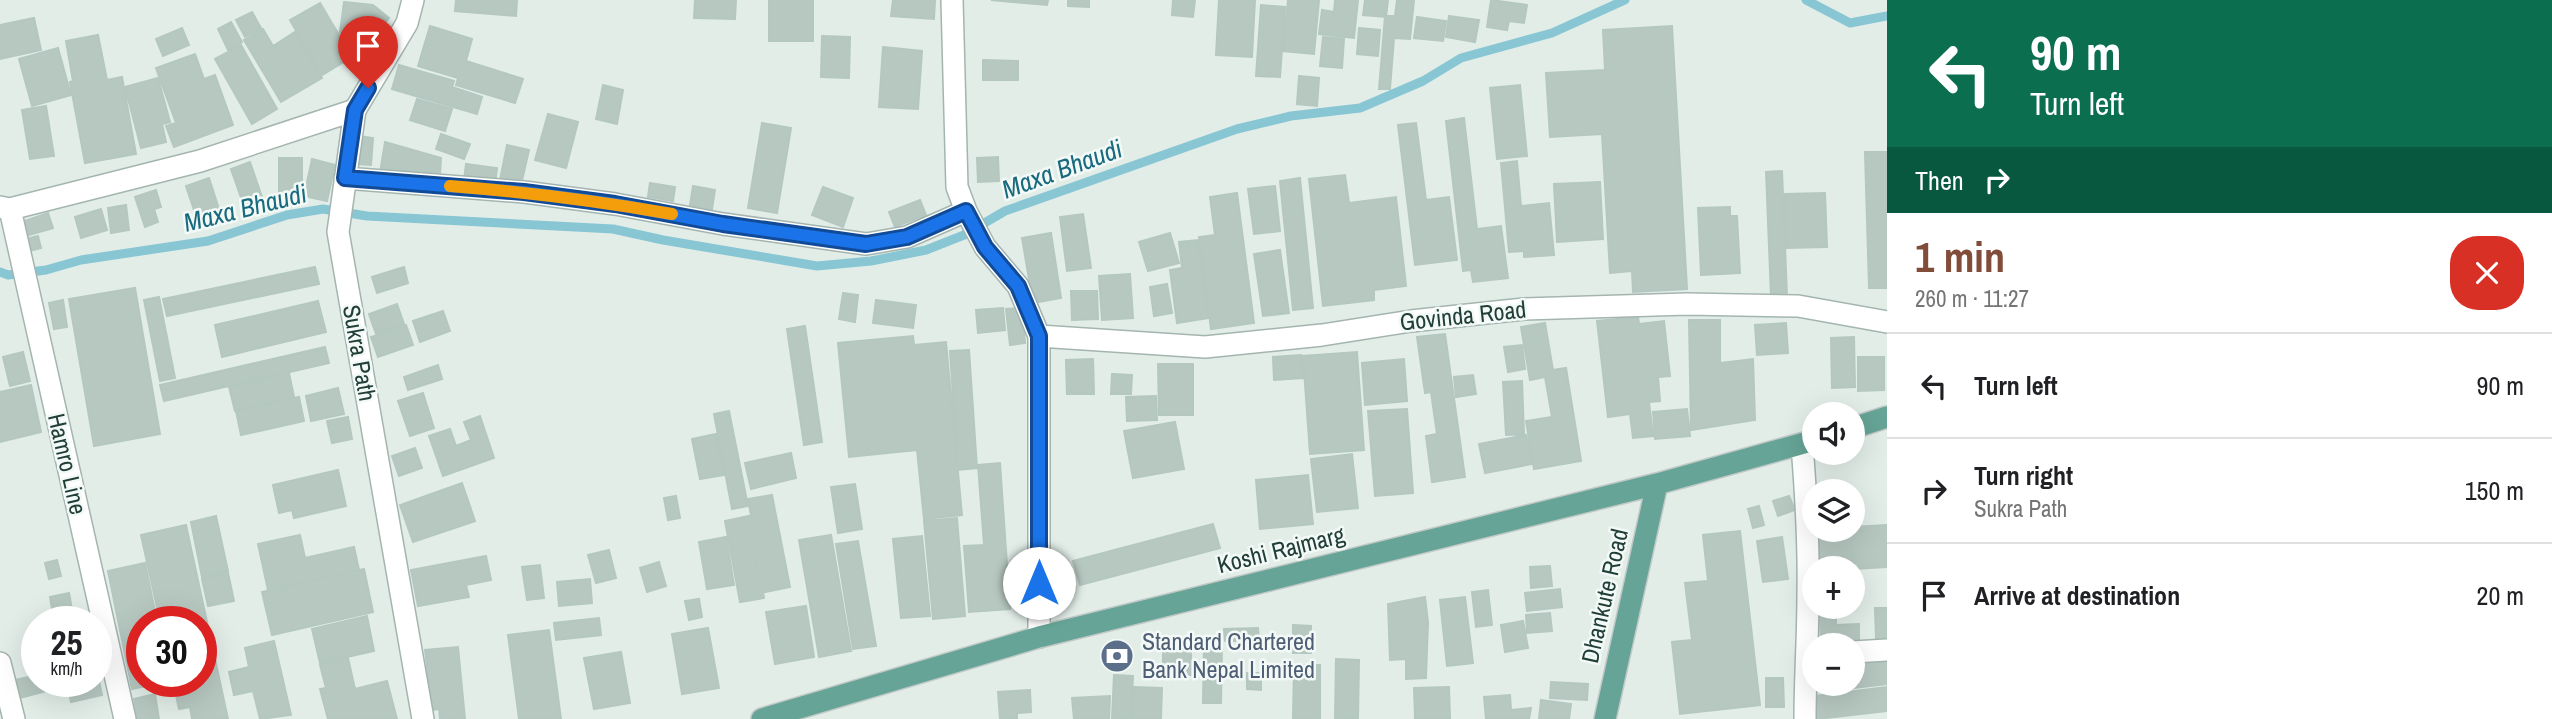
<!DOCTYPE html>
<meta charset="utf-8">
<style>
body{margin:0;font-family:"Archivo Narrow",sans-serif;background:#f6f6f6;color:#202124;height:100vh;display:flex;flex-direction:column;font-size:26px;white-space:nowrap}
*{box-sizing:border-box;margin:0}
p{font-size:23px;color:#757577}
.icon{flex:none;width:38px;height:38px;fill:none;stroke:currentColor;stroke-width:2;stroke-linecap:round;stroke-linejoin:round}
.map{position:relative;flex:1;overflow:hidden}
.panel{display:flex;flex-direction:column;background:#fff;width:665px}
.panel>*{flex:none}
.banner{background:#0b6e4f;color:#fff;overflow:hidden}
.tools{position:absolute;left:1802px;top:402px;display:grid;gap:14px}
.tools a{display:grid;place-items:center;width:63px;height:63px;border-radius:50%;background:#fff;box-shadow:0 7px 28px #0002;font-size:35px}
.speed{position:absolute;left:21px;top:606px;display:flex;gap:14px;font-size:35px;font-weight:700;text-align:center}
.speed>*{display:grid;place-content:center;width:91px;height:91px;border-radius:50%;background:#fff;box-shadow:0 7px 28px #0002;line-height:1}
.speed small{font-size:18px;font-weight:400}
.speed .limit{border:10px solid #d22;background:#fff;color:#111}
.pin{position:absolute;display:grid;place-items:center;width:60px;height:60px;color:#fff;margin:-72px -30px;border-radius:50% 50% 50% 0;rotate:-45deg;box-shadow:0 0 7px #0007}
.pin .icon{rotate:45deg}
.me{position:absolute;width:77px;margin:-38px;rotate:0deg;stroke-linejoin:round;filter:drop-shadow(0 0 5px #0008)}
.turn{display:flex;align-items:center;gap:24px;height:147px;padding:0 28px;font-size:32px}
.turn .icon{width:91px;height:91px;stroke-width:2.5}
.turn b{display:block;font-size:49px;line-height:60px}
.then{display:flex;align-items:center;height:66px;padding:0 28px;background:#0003;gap:14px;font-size:26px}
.round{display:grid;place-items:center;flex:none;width:74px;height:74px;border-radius:28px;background:#f6f6f6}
.overview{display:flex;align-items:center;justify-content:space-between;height:119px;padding:0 28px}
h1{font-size:42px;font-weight:700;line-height:52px;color:#814d3a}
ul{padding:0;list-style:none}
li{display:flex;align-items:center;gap:21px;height:105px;padding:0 28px;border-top:2px solid #e0e0e0}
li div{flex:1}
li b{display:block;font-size:26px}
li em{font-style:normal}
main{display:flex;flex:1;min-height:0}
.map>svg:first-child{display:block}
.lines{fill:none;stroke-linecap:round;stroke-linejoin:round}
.stream{stroke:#88c6d4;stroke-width:9}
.building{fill:#b7c8c1;stroke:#b4c7c0;stroke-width:2}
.street-casing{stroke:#a4b5b0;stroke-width:24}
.primary-casing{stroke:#c1c9c7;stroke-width:24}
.street{stroke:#fff;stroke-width:21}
.primary{stroke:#65a496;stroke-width:21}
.route-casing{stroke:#114b97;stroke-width:18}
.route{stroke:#1a73e8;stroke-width:12}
.slow{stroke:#f59e0b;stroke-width:12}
.labels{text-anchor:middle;stroke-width:5;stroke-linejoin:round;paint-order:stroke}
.street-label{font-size:24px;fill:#213f38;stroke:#f3f9f6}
.service-label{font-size:24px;fill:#4e5e75;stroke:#f3f9f6;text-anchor:start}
.water-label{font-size:26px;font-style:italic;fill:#186a7e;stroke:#f3f9f6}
</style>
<main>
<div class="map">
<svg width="1887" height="719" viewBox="0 0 1887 719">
<rect width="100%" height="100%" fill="#e2ede8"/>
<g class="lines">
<path class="stream" d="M 1806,0 L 1850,23 L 1887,16
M 0,272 L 8,275 L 46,270 L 81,260 L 208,241 L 287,215 L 323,209 L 367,216 L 613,229 L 663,240 L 817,266 L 871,261 L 926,250 L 964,235 L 1005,211 L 1237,129 L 1291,116 L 1360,108 L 1423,81 L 1461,58 L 1552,33 L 1625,0"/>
</g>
<path class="building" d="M 456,0 L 517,0 L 516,16 L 455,11 Z
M 695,0 L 736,0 L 735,19 L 694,18 Z
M 769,0 L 813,0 L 813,41 L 769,41 Z
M 893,0 L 935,0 L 934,19 L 891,16 Z
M 991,0 L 1048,0 L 1047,5 Z
M 1068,0 L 1089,0 L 1089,7 L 1068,6 Z
M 1173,0 L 1195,0 L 1193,17 L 1172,15 Z
M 1219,0 L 1255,0 L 1252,57 L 1216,55 Z
M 1288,0 L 1319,0 L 1314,54 L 1283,51 Z
M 1335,0 L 1358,0 L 1354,38 L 1319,34 L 1322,10 L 1334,12 Z
M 1365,0 L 1388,0 L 1386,17 L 1363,15 Z
M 1397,0 L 1414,0 L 1410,39 L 1394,38 L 1390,89 L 1379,89 L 1385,16 L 1395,16 Z
M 1491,0 L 1527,5 L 1524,23 L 1509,21 L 1507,30 L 1487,27 Z
M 344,2 L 373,5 L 389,18 L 363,51 L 340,32 Z
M 320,3 L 352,57 L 322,75 L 290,20 Z
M 1261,5 L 1285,7 L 1280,77 L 1256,76 Z
M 252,12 L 261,28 L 245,37 L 236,20 Z
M 1449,16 L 1479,20 L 1475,42 L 1446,37 Z
M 1417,17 L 1446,21 L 1443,41 L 1414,38 Z
M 34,18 L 41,50 L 0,59 L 0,25 Z
M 231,22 L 242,42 L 228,50 L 218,29 Z
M 430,26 L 472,39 L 466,61 L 523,79 L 515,103 L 456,85 L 458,78 L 418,66 Z
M 1672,26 L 1687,289 L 1633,292 L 1632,271 L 1610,273 L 1602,134 L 1550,137 L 1546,73 L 1605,70 L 1603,30 Z
M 182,28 L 189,45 L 163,56 L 156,39 Z
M 1359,28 L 1380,30 L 1378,56 L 1357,54 Z
M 263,29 L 273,46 L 295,32 L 322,78 L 281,102 L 244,40 Z
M 98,35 L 107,80 L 122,77 L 136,154 L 85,163 L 70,82 L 73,81 L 66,41 Z
M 822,36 L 850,37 L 849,78 L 821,77 Z
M 1323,37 L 1344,39 L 1342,68 L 1320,66 Z
M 241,45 L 277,109 L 252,124 L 215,59 Z
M 883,47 L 922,51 L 918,109 L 879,107 Z
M 58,48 L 71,95 L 32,106 L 19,59 Z
M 195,54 L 204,79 L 215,75 L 233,125 L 174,147 L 166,126 L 176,123 L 156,68 Z
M 983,60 L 1018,61 L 1018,80 L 983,80 Z
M 399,65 L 454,81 L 452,87 L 482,97 L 477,114 L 392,89 Z
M 1299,76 L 1319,78 L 1317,106 L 1297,104 Z
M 158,78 L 170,122 L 162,124 L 166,142 L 141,148 L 125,87 Z
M 603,85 L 623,90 L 617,124 L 596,119 Z
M 1520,85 L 1527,156 L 1497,159 L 1490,88 Z
M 417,99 L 452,109 L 445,131 L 410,120 Z
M 46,106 L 54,156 L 30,159 L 22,110 Z
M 548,114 L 578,122 L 566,168 L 535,160 Z
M 1464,118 L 1477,229 L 1501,226 L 1508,278 L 1473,282 L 1471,270 L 1463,271 L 1446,121 Z
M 762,123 L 791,128 L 777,213 L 748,208 Z
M 1416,123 L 1426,200 L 1449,197 L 1457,260 L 1415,265 L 1398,125 Z
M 441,134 L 470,144 L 464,159 L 436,149 Z
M 359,136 L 373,138 L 371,165 L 356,164 Z
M 385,142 L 441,158 L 440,174 L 380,173 Z
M 507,145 L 529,150 L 521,185 L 500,180 Z
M 1865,152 L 1887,152 L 1887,288 L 1869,288 Z
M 998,157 L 999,181 L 978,182 L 977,158 Z
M 279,158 L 302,158 L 302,196 L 279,195 Z
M 312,159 L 335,165 L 327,201 L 304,196 Z
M 1517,161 L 1521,206 L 1549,203 L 1554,255 L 1524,257 L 1524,251 L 1509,252 L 1501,163 Z
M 250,162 L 264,203 L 245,209 L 231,169 Z
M 466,164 L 497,168 L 495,184 L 464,180 Z
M 1782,171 L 1787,296 L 1771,296 L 1766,172 Z
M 1345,175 L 1349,203 L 1396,197 L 1406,286 L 1374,290 L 1374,300 L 1323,306 L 1309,179 Z
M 209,178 L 219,209 L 196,216 L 186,186 Z
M 1300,178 L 1313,308 L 1293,310 L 1280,181 Z
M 1600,182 L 1603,239 L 1557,242 L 1554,184 Z
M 650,183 L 675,187 L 673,201 L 648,197 Z
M 693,186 L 715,190 L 712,209 L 690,205 Z
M 1275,186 L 1280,231 L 1254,234 L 1248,189 Z
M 823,187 L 853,198 L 843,227 L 812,215 Z
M 156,190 L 161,207 L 154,209 L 158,222 L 145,227 L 135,197 Z
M 1237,193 L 1254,323 L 1211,329 L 1199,237 L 1215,235 L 1210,197 Z
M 1825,193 L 1827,247 L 1786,248 L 1785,194 Z
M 920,200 L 926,215 L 895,227 L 889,212 Z
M 126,205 L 129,230 L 111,233 L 108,208 Z
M 1730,207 L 1730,216 L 1737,216 L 1740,273 L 1701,275 L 1698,208 Z
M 101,209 L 107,230 L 81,238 L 75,217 Z
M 48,213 L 53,228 L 29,235 L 25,221 Z
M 1083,214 L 1091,268 L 1067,271 L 1060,217 Z
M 1051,233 L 1061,298 L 1033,303 L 1022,238 Z
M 1170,233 L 1179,263 L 1148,271 L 1139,242 Z
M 38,236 L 41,248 L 29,251 L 26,239 Z
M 1198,240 L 1209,318 L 1177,323 L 1170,270 L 1182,268 L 1179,242 Z
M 1280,250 L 1289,313 L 1263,316 L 1254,254 Z
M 315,267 L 319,284 L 167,316 L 163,299 Z
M 404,267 L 408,283 L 377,293 L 372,277 Z
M 1130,274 L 1133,318 L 1102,320 L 1099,276 Z
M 1167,284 L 1172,313 L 1154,316 L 1150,287 Z
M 135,288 L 160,434 L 94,446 L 69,299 Z
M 1071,291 L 1097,291 L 1098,319 L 1072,320 Z
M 843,293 L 858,295 L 855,322 L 839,319 Z
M 159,297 L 175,378 L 160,381 L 144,300 Z
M 63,300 L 67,327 L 54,329 L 49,303 Z
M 876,300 L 916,305 L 913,328 L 873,323 Z
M 318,301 L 326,332 L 222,357 L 215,325 Z
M 397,304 L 404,324 L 376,334 L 369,314 Z
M 1003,308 L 1005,330 L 978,333 L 976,310 Z
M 1022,308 L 1025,343 L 1010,345 L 1006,309 Z
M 443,311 L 450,331 L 420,342 L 413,321 Z
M 1638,317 L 1639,324 L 1664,321 L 1670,376 L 1658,377 L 1660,401 L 1649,402 L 1653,436 L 1633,438 L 1630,414 L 1608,417 L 1597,321 Z
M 1689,320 L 1720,320 L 1720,363 L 1753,359 L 1755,420 L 1691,430 Z
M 1545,323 L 1553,370 L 1566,368 L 1581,461 L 1534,469 L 1526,421 L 1552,417 L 1545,377 L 1530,380 L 1521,327 Z
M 1786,323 L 1788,353 L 1757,355 L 1755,325 Z
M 406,325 L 413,345 L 378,357 L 371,337 Z
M 805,326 L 822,442 L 804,445 L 787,329 Z
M 1445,334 L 1465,477 L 1432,482 L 1426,436 L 1437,434 L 1431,392 L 1425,393 L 1417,337 Z
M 913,336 L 914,345 L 946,342 L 962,515 L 924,519 L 917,450 L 849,457 L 838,343 Z
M 1854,337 L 1855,387 L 1832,388 L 1831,338 Z
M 1522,345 L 1525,369 L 1508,372 L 1504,347 Z
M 325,347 L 329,363 L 164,401 L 160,385 Z
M 969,350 L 977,468 L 958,470 L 950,351 Z
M 23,352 L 30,381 L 10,386 L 3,357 Z
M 1357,352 L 1364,450 L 1310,454 L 1303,356 Z
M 1301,355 L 1303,378 L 1274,380 L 1273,357 Z
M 1858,357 L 1884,357 L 1884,390 L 1858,391 Z
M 1093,359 L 1094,394 L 1067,394 L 1066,360 Z
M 1404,359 L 1407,401 L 1365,405 L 1362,363 Z
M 1158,364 L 1193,364 L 1193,415 L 1159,415 Z
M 438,365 L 442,379 L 408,390 L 404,377 Z
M 289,373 L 294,397 L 235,411 L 229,387 Z
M 1112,374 L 1132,375 L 1131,394 L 1111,394 Z
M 1473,375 L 1476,394 L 1456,397 L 1454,377 Z
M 1522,381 L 1524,434 L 1506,435 L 1503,382 Z
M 31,385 L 41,432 L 0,442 L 0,392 Z
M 338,388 L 344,414 L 311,421 L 306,396 Z
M 423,393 L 434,428 L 410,436 L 398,401 Z
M 1156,396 L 1157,420 L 1127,421 L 1126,397 Z
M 299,397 L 304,421 L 241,435 L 236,411 Z
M 1407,409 L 1413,493 L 1375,496 L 1368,411 Z
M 1687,409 L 1690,436 L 1655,439 L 1653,412 Z
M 729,411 L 748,506 L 732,509 L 714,414 Z
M 480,416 L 494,458 L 443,476 L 429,436 L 450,429 L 456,446 L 471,440 L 464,422 Z
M 348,417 L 352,439 L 332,443 L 327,421 Z
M 1175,422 L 1184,469 L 1133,478 L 1124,431 Z
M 716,434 L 724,475 L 700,479 L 692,439 Z
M 1526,435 L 1532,464 L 1485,473 L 1479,444 Z
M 415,448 L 422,468 L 399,476 L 392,456 Z
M 791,453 L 796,478 L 751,489 L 745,463 Z
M 1352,454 L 1358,508 L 1317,512 L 1311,459 Z
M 1000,463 L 1010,609 L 969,612 L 964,546 L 984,545 L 978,465 Z
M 338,470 L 346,506 L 294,518 L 292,510 L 279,513 L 273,485 Z
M 1308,475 L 1313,524 L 1260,529 L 1256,480 Z
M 462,483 L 475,521 L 413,542 L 400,505 Z
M 855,484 L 862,529 L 838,533 L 831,487 Z
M 772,495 L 790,587 L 765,592 L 748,499 Z
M 676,496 L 680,518 L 668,520 L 664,498 Z
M 1789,496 L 1795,510 L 1778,516 L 1773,501 Z
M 1759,506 L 1764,525 L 1753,528 L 1748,509 Z
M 216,516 L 228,571 L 202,577 L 191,522 Z
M 749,516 L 764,598 L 740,602 L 725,521 Z
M 957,518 L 965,616 L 933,619 L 924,521 Z
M 1213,524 L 1220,548 L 1080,585 L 1073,561 Z
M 186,525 L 228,719 L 192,719 L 190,707 L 179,709 L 173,681 L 201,681 L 201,621 L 160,621 L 141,535 Z
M 1887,525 L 1887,567 L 1854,569 L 1851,530 L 1853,527 Z
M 1816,530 L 1851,530 L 1853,569 L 1818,569 Z
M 1740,531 L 1760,705 L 1680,714 L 1672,642 L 1692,640 L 1685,583 L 1708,581 L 1703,535 Z
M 300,535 L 305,558 L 354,547 L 359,570 L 268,590 L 258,544 Z
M 831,535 L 851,651 L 819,657 L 799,540 Z
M 922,536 L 930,616 L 901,618 L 893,539 Z
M 726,537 L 734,585 L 707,589 L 699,542 Z
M 1782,537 L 1788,579 L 1763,582 L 1757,541 Z
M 858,541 L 876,646 L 853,649 L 836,544 Z
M 609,550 L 616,578 L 596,583 L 588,555 Z
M 486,556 L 491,580 L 466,585 L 469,597 L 418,606 L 411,570 Z
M 57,560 L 61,576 L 49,579 L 45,563 Z
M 659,562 L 666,586 L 647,592 L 640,568 Z
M 145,563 L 157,621 L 142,621 L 142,681 L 169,681 L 132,689 L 108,571 Z
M 540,565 L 544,598 L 527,600 L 522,567 Z
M 1550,566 L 1552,586 L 1531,588 L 1530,567 Z
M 364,569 L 373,612 L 272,635 L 262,592 Z
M 228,573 L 234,601 L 208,606 L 202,579 Z
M 590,579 L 592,603 L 559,606 L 557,582 Z
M 1560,589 L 1562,607 L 1527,611 L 1525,593 Z
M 1488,590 L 1492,625 L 1476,627 L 1472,592 Z
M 69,593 L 74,621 L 54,621 L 50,597 Z
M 1425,597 L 1428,622 L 1426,678 L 1406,679 L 1406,659 L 1390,660 L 1388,604 Z
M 1465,597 L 1473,663 L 1447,666 L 1440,600 Z
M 699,599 L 702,617 L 689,620 L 685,601 Z
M 806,606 L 814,657 L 775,664 L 766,612 Z
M 1820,607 L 1836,607 L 1836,625 L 1859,624 L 1859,642 L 1821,643 Z
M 1875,608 L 1887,608 L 1887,640 L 1876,640 Z
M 1550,613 L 1552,631 L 1527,633 L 1526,615 Z
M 367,616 L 374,651 L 320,663 L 312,629 Z
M 599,618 L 601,635 L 556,640 L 554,623 Z
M 1523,621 L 1528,648 L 1505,652 L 1501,625 Z
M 1293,625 L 1311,626 L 1311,653 L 1293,653 Z
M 708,628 L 719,688 L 682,694 L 672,634 Z
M 1258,628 L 1259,641 L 1225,641 L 1224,629 Z
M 549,630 L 561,719 L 519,719 L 508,635 Z
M 274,641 L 291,715 L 260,719 L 253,691 L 234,695 L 229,672 L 249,667 L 245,648 Z
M 1204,643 L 1222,643 L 1221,703 L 1203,703 Z
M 458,647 L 465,719 L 440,719 L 439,709 L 432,710 L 425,650 Z
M 1163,649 L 1191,649 L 1191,675 L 1163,675 Z
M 621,652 L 630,703 L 594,709 L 584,658 Z
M 348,658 L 355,689 L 387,681 L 397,719 L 328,719 L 320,689 L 326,688 L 320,665 Z
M 1887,658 L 1887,684 L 1821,692 L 1820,684 L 1853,684 L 1853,663 Z
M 1336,659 L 1359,660 L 1358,719 L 1335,719 Z
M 1294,665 L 1320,665 L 1320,719 L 1293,719 Z
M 1247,673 L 1261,673 L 1261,690 L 1247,689 Z
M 37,675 L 37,681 L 48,681 L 50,690 L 16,699 L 11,681 Z
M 1114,675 L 1133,676 L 1131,719 L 1112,719 Z
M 98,676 L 102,695 L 71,702 L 67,683 L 96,681 Z
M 1766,678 L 1783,678 L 1784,707 L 1766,707 Z
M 1551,682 L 1588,684 L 1587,700 L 1550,698 Z
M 1134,687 L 1162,688 L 1161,719 L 1133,719 Z
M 1449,687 L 1450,719 L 1415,719 L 1414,688 Z
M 1887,687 L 1887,711 L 1817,719 L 1814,696 Z
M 1030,690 L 1031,712 L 1017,713 L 1017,719 L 1000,719 L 998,692 Z
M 155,694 L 159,719 L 138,719 L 134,699 Z
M 1510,695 L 1511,710 L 1531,708 L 1529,719 L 1486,719 L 1484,697 Z
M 1110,696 L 1109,719 L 1074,719 L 1072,698 Z
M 1541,700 L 1571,704 L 1569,719 L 1539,719 Z"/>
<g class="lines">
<defs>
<path id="street" d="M 413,0 L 407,23 L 355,110 L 338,232 L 423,719
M 952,0 L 957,187 L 966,211 L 985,247 L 1018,286 L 1039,336 L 1205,347 L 1322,335 L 1411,321 L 1524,309 L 1687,304 L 1798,306 L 1887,322
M 345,178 L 524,192 L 615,204 L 723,224 L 866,244 L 907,237 L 966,211
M 0,207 L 10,209 L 200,161 L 355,110
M 10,209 L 125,719
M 1039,336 L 1039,637
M 1802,445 C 1806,495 1809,545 1808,595 C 1808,637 1805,678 1805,719
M 1853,652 L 1887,650
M 0,663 L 14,719"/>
<path id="primary" d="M 1853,428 L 1887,417
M 762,719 L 1039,637 L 1657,484 L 1815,440
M 1605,719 L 1657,484"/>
</defs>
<use href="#street" class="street-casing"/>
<use href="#primary" class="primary-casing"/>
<use href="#street" class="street"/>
<use href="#primary" class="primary"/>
</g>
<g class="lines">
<defs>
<path id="route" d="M 368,88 L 355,110 L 345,178 L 524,192 L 615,204 L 723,224 L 866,244 L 907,237 L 966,211 L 985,247 L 1018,286 L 1039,336 L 1039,583"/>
</defs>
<use href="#route" class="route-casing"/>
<use href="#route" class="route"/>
<path class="slow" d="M 450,186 C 525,192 598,201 672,214"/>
</g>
<defs>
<symbol id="bank-disc" viewBox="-11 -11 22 22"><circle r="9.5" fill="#5c6f8a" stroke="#f3f9f6"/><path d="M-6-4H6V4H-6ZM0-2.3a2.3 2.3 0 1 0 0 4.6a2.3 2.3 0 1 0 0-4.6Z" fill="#fff"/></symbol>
</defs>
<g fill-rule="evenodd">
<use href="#bank-disc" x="1098" y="637" width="38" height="38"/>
</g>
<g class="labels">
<g class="street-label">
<text transform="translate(1463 316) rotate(-6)" y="8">Govinda Road</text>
<text transform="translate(359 353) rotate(80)" y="8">Sukra Path</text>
<text transform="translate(67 464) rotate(77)" y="8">Hamro Line</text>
<text transform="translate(1281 550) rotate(-14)" y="8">Koshi Rajmarg</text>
<text transform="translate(1605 596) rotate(-77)" y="8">Dhankute Road</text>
</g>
<g class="service-label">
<text x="1142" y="650">Standard Chartered<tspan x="1142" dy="28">Bank Nepal Limited</tspan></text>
</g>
<g class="water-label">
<text transform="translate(1062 169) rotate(-20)" y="9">Maxa Bhaudi</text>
<text transform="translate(245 208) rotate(-14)" y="9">Maxa Bhaudi</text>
</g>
</g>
</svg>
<div class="tools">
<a><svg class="icon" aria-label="sound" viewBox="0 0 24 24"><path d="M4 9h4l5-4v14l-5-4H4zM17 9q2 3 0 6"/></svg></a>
<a><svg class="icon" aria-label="layers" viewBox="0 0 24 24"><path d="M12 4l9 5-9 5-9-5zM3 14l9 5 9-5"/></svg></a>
<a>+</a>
<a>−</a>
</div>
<div class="speed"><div>25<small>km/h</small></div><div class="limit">30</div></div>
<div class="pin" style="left:368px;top:88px;background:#d93025"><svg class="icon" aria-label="arrive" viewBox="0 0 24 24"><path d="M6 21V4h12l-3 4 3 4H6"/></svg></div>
<svg class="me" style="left:1039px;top:583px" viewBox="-20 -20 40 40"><circle r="19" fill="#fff"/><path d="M0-13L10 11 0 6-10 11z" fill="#1a73e8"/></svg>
</div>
<section class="panel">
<div class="banner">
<div class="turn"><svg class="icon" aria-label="left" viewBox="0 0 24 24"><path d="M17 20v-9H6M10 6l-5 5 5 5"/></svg><div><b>90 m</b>Turn left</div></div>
<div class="then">Then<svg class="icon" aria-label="right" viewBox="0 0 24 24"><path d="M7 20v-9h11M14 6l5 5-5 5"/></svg></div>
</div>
<div class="overview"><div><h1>1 min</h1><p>260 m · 11:27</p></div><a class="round" style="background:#d93025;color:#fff"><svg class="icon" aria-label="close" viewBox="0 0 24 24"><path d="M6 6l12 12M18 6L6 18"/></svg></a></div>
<ul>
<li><svg class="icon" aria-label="left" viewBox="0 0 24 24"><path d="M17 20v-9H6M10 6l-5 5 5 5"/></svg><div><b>Turn left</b></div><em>90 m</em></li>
<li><svg class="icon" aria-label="right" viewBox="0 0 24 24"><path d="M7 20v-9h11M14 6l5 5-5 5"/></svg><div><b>Turn right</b><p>Sukra Path</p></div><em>150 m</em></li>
<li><svg class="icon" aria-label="arrive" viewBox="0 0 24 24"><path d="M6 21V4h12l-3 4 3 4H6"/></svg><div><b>Arrive at destination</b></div><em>20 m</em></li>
</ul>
</section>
</main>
